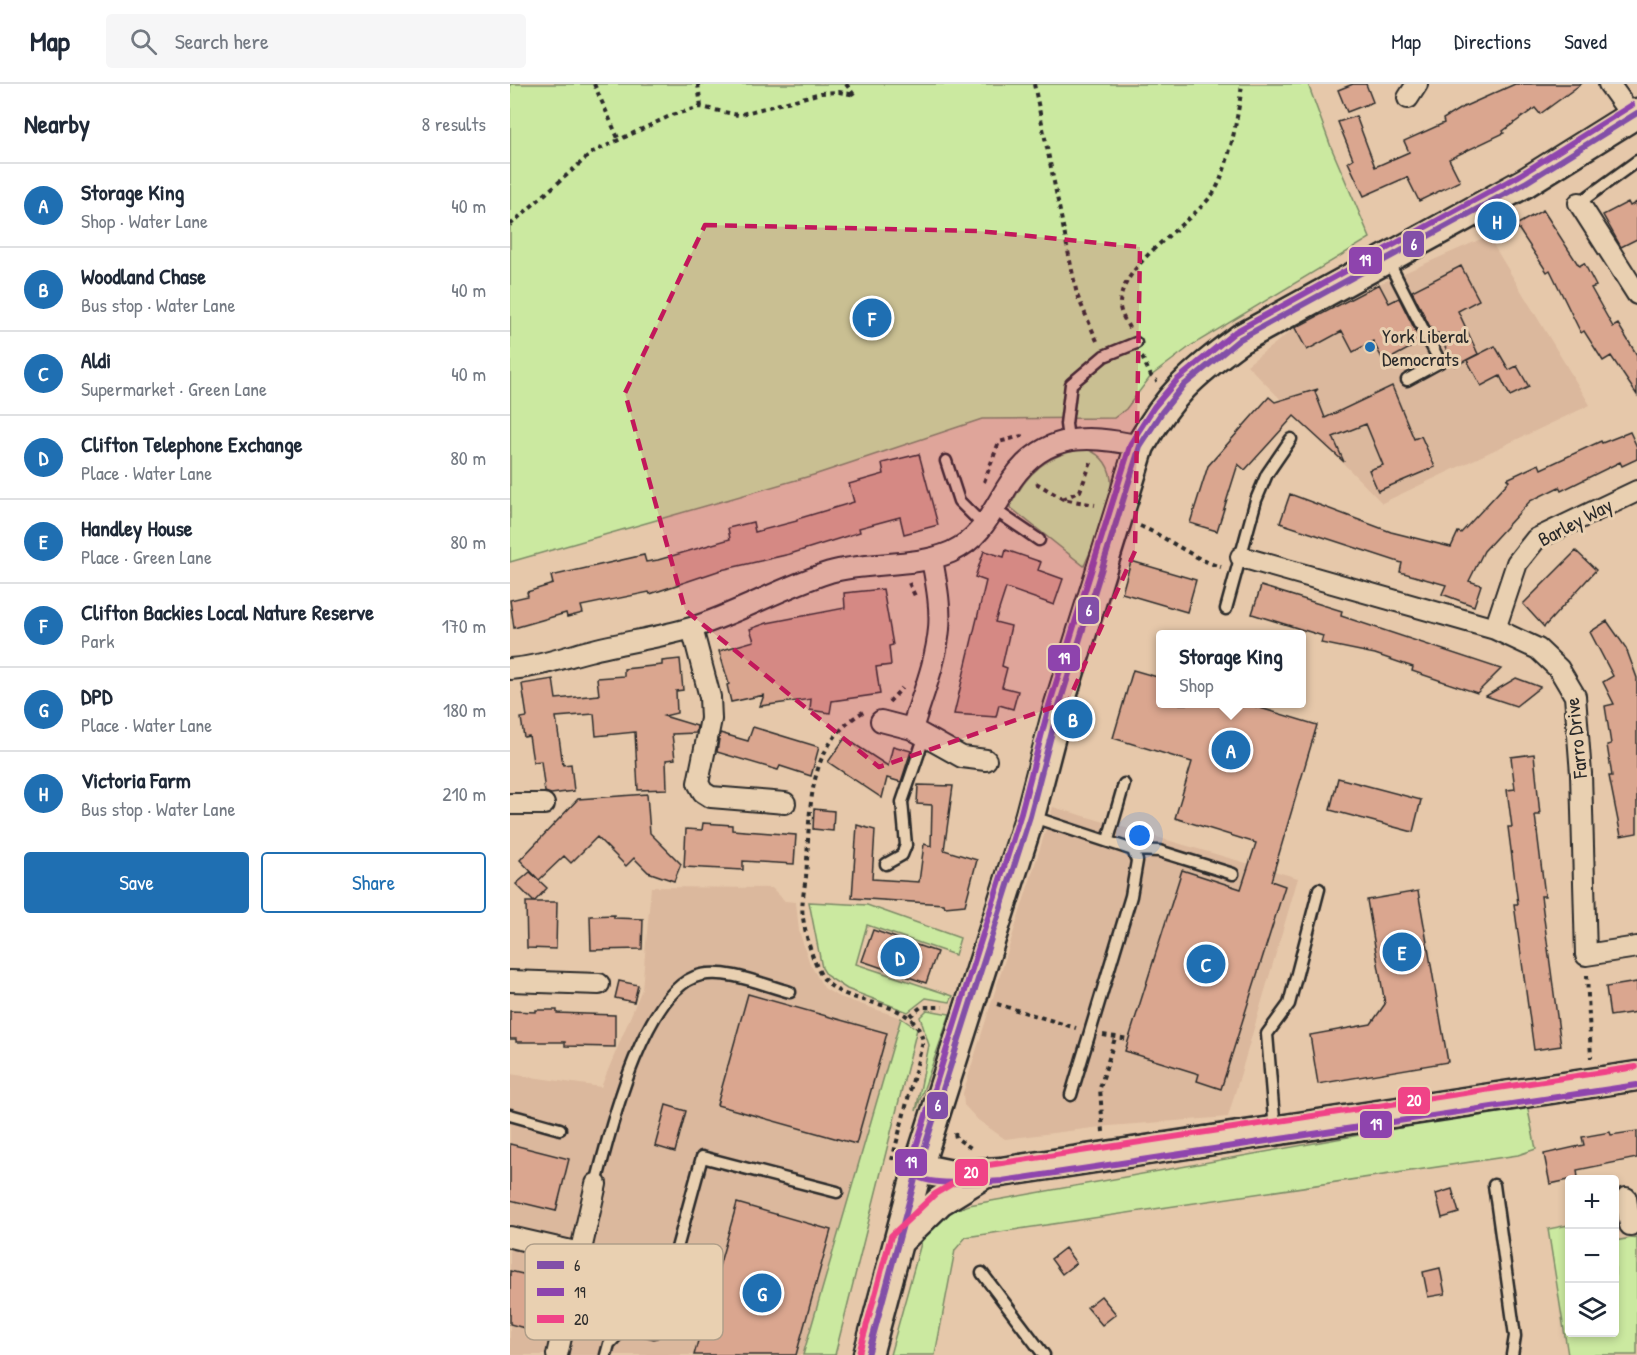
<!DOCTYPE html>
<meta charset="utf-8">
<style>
body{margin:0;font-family:"Patrick Hand",sans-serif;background:#f6f6f7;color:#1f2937}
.controls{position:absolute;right:18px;bottom:18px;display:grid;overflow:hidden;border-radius:6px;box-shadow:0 3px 9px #0003}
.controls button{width:54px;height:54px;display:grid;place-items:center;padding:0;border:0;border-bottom:2px solid #e0e1e3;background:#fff;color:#1f2937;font:30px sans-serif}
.you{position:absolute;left:630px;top:752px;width:21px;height:21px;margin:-15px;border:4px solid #fff;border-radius:50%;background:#1a73e8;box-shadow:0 0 0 9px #1a73e833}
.badge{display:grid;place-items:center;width:39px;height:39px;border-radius:50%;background:#1f6fb2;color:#fff;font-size:20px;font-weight:700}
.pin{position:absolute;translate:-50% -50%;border:3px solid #fff;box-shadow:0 2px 6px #0006}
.popup{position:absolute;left:646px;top:546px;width:150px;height:78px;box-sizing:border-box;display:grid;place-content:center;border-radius:6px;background:#fff;filter:drop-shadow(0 2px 4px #0005);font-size:20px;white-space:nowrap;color:#747a83}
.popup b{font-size:22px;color:#1f2937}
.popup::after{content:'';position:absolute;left:50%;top:100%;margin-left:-12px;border:12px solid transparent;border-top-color:#fff}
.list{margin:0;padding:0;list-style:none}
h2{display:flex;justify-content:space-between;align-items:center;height:78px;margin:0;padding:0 24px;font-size:26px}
h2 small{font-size:20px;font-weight:400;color:#747a83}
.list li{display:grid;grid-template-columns:39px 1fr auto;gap:18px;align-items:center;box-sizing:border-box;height:84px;padding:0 24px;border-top:2px solid #e0e1e3}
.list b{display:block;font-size:22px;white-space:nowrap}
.list p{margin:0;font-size:20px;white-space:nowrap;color:#747a83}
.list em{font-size:20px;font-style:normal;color:#747a83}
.actions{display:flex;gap:12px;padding:18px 24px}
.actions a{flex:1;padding:14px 0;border:2px solid #1f6fb2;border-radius:6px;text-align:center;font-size:21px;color:#1f6fb2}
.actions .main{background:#1f6fb2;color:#fff}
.icon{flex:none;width:33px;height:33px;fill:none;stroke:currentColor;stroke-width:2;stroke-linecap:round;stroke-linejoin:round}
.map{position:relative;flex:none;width:1127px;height:1271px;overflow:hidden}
header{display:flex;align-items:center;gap:36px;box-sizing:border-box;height:84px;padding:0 30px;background:#fff;border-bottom:2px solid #e0e1e3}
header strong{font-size:28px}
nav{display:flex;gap:33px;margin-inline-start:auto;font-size:21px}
.search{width:420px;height:54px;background:#f6f6f7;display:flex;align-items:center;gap:15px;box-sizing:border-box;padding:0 21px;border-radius:6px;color:#747a83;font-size:22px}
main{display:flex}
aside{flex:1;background:#fff}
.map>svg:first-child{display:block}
</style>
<header>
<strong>Map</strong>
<div class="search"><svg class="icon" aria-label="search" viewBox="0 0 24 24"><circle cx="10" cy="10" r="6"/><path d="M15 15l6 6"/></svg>Search here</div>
<nav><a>Map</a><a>Directions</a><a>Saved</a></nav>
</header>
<main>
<aside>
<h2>Nearby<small>8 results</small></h2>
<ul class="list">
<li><span class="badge">A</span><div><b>Storage King</b><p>Shop · Water Lane</p></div><em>40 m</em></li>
<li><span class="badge">B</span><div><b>Woodland Chase</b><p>Bus stop · Water Lane</p></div><em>40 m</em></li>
<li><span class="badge">C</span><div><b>Aldi</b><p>Supermarket · Green Lane</p></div><em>40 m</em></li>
<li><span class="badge">D</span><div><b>Clifton Telephone Exchange</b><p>Place · Water Lane</p></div><em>80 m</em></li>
<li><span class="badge">E</span><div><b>Handley House</b><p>Place · Green Lane</p></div><em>80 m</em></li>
<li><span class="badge">F</span><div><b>Clifton Backies Local Nature Reserve</b><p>Park</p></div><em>170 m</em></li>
<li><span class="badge">G</span><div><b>DPD</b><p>Place · Water Lane</p></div><em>180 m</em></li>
<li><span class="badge">H</span><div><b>Victoria Farm</b><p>Bus stop · Water Lane</p></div><em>210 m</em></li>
</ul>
<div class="actions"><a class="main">Save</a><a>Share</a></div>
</aside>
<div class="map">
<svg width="1127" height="1271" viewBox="0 0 1127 1271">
<rect width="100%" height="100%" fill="#e6c8aa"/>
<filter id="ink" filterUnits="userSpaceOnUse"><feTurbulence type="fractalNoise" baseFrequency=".0167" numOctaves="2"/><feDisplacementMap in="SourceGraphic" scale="12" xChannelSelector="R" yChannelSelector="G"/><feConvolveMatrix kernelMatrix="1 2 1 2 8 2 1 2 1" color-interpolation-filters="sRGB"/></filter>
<g filter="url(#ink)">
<!-- built -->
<path fill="#dbb89d" d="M978,152L1080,321L872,419L737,281L785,244L869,200Z
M543,723L788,794L718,1033L599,1042L495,1055L468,1036L454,1021L453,1009Z
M141,803L262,804L275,817L286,818L289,847L300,880L314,904L327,912L391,934L293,1271H0V990L91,1003L132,905Z"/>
<!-- green -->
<path fill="#cbe9a0" stroke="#7b8a66" stroke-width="1.5" d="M0,0H798L821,63L860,154L682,261L641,292L616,325L604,334L472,335L307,390L0,478Z
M577,365C626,385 588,448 574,482L500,423C516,389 538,369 577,365Z
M299,818L357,821L450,854L445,871L357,841L346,880L443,912L440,918L416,914L398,928L337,905L317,892L312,884Z
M417,926L440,930L406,1027L419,961L410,933Z
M391,934L407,945L325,1271H293Z
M1017,1021L1026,1065L1008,1071L456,1153L445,1166L425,1271H380L413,1152L437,1129L459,1121Z
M1059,1141L1060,1248H1104L1105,1157L1127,1153V1271H1058L1038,1145Z"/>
<!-- building -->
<path fill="#daa68f" stroke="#2b2b2b" stroke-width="1.5" d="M843,0H856L863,18L837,28L828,6Z
M1005,0H1071L1030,30L1025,24L993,47L994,49L939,75L950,97L909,117L897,93L854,112L838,78L843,75L828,38L846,32L865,83L899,68L894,57L934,39L933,35L951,24Z
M1118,118L1120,122L1127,118V155L1111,163L1093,131Z
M1033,126L1069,182L1074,179L1086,202L1081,204L1103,243L1108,240L1127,271V311L1101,272L1093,277L1074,247L1071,249L1040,186L1037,188L1006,141Z
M951,182L969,216L948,227L968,270L945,282L928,249L924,251L902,207Z
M869,200L879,219L889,214L911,258L874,278L863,257L843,268L832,247L797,266L785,244Z
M985,262L999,286L1007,282L1019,303L1000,312L990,292L971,302L957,276Z
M882,302L904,355L911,352L925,383L868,407L859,386L873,381L856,340L823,353L834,378L784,332L735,386L728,380L707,447L680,439L698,382L759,313L765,318L808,305L805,308L815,334Z
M1120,348L1127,363V375L1112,382L1110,378L1051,407L1049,403L1020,417L974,467L959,497L971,501L964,522L932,510L936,501L890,488L892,479L770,439L780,410L881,448L941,463L948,448L951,449L999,397L997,395L1029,380L1031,385L1091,357L1092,359Z
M409,370L428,441L394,450L390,433L349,444L350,448L280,470L211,486L140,510L139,508L71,522L73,529L57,533L56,529L4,544L0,516L18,512L17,508L43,500L41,492L134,471L136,478L148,476L220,455L218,444L243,438L245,448L287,437V435L344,418L339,400L374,390L372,379Z
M496,466L531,478L528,486L553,495L544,521L496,504L485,538L501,542L492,582L497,584L492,603L508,607L503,625L489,621L486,633L444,630L476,497L465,493L474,467L494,473Z
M1066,467L1086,486L1034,543L1013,520Z
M621,477L686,496L677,528L612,509Z
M751,502L832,527L831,532L991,585L967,609L902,587L903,583L865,570L811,559L813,552L742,530Z
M373,505L383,561L379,562L381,581L366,583L370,610L322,617L320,629L300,626L301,615L250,622L254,611L221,618L217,601L219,600L209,567L244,557L240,545L257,539L335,524L334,509Z
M1097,537L1116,564L1127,594V749L1111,752L1099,692H1102L1097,661L1101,660L1095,622L1104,620L1093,598L1103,592L1080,548Z
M170,575L173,606L166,607L167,629L154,632L187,642L186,649L162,650L165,675L156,676L157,705L128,706L125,648L86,652L84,630L46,633L53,681L61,680L64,707L41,710L35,708L31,677L23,678L19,652L14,653L11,634L17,633L12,600L43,595L46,615L89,611L87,594L114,592V585L152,581V577Z
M623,586L651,594V620H737L807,641L761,797L775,802L711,1005L687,997L689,990L615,967L672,786L731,805L746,759L665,734L682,678L603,654Z
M1006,594L1030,603L1006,622L976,612Z
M243,643L309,663L301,692L270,682L268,686L207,668L210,649L238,657Z
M335,654L378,682L383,662L401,667L391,698L377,694L372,714L318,678Z
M1024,670L1030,731H1025L1035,812H1031L1051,962L1024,966L1004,820H1008L998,743H1002L997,706L1005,705L1001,673Z
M828,694L911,716L903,748L820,726Z
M408,701L443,702L434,766L467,776L455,821L435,823L434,820L342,814L347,741L365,746L362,795L409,798L414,760L421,762L422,721L407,720Z
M137,710L140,749L171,780L164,797L138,788L124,774L116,782L87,753L61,779L54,772L29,796L10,776L68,715Z
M304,725L324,727L323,747L303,745Z
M193,739L222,741V746L286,751L284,780L233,777V786L174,783L176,745L192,746Z
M20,788L37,804L24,818L6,800Z
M908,807L938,978L808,1000L800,951L861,940L875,920L857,816Z
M16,818H47L46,865L17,864Z
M104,831V834L133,835L132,865L81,866L80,832Z
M363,846L427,868L416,899L352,877Z
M109,897L128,901L124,918L105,914Z
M1127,898V928L1100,932L1096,903Z
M238,910L377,949L346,1060L207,1021Z
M26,926H47V929L105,931V963L55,962V958H6V955H0V927L26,928Z
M156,1021L176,1027L165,1068L145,1062Z
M1127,1047V1074L1067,1086L1068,1094L1040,1100L1034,1070L1074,1061L1072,1053L1100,1048L1101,1051Z
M0,1060L59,1075L46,1127L0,1116Z
M942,1105L949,1129L932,1134L926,1110Z
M227,1119L321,1146L286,1271H184Z
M555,1164L566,1179L552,1190L541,1175Z
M930,1184L935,1210L918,1213L913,1188Z
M0,1187L30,1194L18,1245L0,1240Z
M591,1212L606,1230L592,1241L577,1223Z"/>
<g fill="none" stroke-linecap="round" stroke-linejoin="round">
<defs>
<path id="lane" d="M1069,119L1127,77
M877,175L930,278L897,296
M558,355L556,340L561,300L594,272L626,259
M436,377L449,417L474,442
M485,426L529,456
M716,525L746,416L757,390L781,355
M520,732L623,766L627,777L621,812L561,1011
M598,756L614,700
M623,766L649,767L723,790
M376,780L392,771L396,761L392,718L415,651
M0,1031L50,1045
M765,1047L757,950L779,920L809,805
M86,1100C99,1050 134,903 191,891C219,885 253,901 280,908
M984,1101L1005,1252L1002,1271
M472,1189L534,1271
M96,1271L99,1260L113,1245L128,1244L144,1248L192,1073L327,1108"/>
<path id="street" d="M1099,0L1122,32
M898,14L907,0
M1069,119L1127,210
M731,473L985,545L1028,565L1049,585L1065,612L1071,690L1076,871L1127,863
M182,544L200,613L201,635L188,699L193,708L201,713L275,719
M985,545L1007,479L1026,455L1127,407
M0,585C28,583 52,574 79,567C113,558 148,554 181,544C229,529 272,503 320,488C359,477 404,484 441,468C470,455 481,430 496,405C529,349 573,349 630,362
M371,637L402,645L452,673L476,676
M402,645C412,612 426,579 429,545C431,522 426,498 422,475
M0,720H34
M0,897L89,900
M1116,1114L1120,1141
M0,1153L70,1169
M47,1271L86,1100"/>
<path id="secondary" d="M408,1084L442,1091L491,1088L1127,992
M390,1156L430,1117L474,1090
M358,1271L408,1084L520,732L548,625L630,362C660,310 682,290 730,255L1015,99L1127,29"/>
</defs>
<!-- lane casing -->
<use href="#lane" stroke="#2b2b2b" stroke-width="15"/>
<!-- street casing -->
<use href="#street" stroke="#2b2b2b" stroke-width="24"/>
<!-- secondary casing -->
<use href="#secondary" stroke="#2b2b2b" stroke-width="33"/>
<!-- path -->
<path stroke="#2b2b2b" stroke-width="4" stroke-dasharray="4.5 4.5" stroke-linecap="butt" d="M84,0L108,54
M188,0L191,23
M336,0L344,11
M524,0L567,211L587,257
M0,141L83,68L162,31L191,23L228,31L311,9L329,8L345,11
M619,244C616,238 611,230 610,223C608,181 679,141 702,111C718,90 729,27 732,0
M632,273L641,292L647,297
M474,398L489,358L515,351
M526,399L553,415L585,421
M553,415L570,407L582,376
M630,442C659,454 681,474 711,483
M399,499L406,514
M379,618L392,604
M353,628C335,638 319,657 311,676C297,712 299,755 296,793C294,806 291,822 293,834C296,852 302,875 311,891C334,928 402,908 413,957L382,1076
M1077,891L1081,974
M487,920L566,944
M400,932L411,923H433
M593,951L619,955
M593,1048L590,1004L605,954
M445,1049L446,1054L461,1064"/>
<!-- lane -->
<use href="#lane" stroke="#e9d0b1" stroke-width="10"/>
<!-- street -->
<use href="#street" stroke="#e9d0b1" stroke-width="20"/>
<!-- secondary -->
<use href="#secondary" stroke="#e9d0b1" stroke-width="28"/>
<defs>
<path id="bus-1" d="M358,1271L408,1084L520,732L548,625L630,362L652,328L673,302L730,255L1015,99L1127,29"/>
<path id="bus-2" d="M1122,21L1010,91L725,248L667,296L644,323L621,359L539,622L511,729L399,1085C407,1105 473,1098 492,1097L1127,1001"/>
<path id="bus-3" d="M349,1269L381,1152L425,1110L472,1082L1126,983"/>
</defs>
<!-- bus-1 casing -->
<use href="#bus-1" stroke="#e9d0b1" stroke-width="10"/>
<!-- bus-2 casing -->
<use href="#bus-2" stroke="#e9d0b1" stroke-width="10"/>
<!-- bus-3 casing -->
<use href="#bus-3" stroke="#e9d0b1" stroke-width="10"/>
<!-- bus-1 -->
<use href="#bus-1" stroke="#824fa8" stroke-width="6"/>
<!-- bus-2 -->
<use href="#bus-2" stroke="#8e44ad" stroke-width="6"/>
<!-- bus-3 -->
<use href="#bus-3" stroke="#f04387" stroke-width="6"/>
</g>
</g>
<!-- marked area -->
<path fill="#c2185b" fill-opacity="0.2" stroke="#c2185b" stroke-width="4.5" stroke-dasharray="12 8" stroke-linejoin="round" d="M195,141L468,147L630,163L625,467L558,618L369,683L175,526L115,309Z"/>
<!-- markers -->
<circle fill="#1f6fb2" stroke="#e9d0b1" stroke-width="2" cx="860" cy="263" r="6"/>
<g text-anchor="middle" stroke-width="6" stroke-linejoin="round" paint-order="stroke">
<!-- poi labels -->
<g font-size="20" fill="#2b2b2b" stroke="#e9d0b1" text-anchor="start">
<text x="872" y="259">York Liberal<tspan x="872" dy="23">Democrats</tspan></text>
</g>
<!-- street labels -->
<g font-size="20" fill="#2b2b2b" stroke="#e9d0b1">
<text transform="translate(1065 438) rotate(-28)" y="7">Barley Way</text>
<text transform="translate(1066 654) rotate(-96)" y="7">Farro Drive</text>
</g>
</g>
<!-- legend -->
<rect x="15" y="1160" width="198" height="96" rx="9" fill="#e9d0b1" stroke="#b09e89" stroke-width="1.5"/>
<rect x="27" y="1177" width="27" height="8" fill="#824fa8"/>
<rect x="27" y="1204" width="27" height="8" fill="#8e44ad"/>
<rect x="27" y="1231" width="27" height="8" fill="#f04387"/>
<g font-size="16" fill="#2b2b2b">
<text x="64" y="1187">6</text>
<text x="64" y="1214">19</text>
<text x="64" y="1241">20</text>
</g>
<g stroke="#e9d0b1" stroke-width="2">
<rect x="892" y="146" width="23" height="28" rx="6" fill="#824fa8"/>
<rect x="838" y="162" width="35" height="29" rx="6" fill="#8e44ad"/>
<rect x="567" y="512" width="23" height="29" rx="6" fill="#824fa8"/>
<rect x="537" y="560" width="34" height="28" rx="6" fill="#8e44ad"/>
<rect x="887" y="1002" width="34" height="29" rx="6" fill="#f04387"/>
<rect x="416" y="1007" width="23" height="29" rx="6" fill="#824fa8"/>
<rect x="849" y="1026" width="34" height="29" rx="6" fill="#8e44ad"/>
<rect x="384" y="1064" width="34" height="29" rx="6" fill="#8e44ad"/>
<rect x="444" y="1074" width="35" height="29" rx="6" fill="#f04387"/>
</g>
<g font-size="16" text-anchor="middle" font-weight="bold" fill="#fff">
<text x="904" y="166">6</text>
<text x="855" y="182">19</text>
<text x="579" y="532">6</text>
<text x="554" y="580">19</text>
<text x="904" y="1022">20</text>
<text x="428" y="1027">6</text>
<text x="866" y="1046">19</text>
<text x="401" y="1084">19</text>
<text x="461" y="1094">20</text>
</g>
</svg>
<div class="controls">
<button>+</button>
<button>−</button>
<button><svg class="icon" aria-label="layers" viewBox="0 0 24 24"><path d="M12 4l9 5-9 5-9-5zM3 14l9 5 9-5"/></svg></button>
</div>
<div class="you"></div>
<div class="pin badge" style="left:721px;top:666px">A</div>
<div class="popup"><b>Storage King</b>Shop</div>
<div class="pin badge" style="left:563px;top:635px">B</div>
<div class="pin badge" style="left:696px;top:880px">C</div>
<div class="pin badge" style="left:390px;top:873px">D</div>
<div class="pin badge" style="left:892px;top:868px">E</div>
<div class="pin badge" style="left:362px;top:234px">F</div>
<div class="pin badge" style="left:252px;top:1209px">G</div>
<div class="pin badge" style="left:987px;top:137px">H</div>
</div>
</main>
